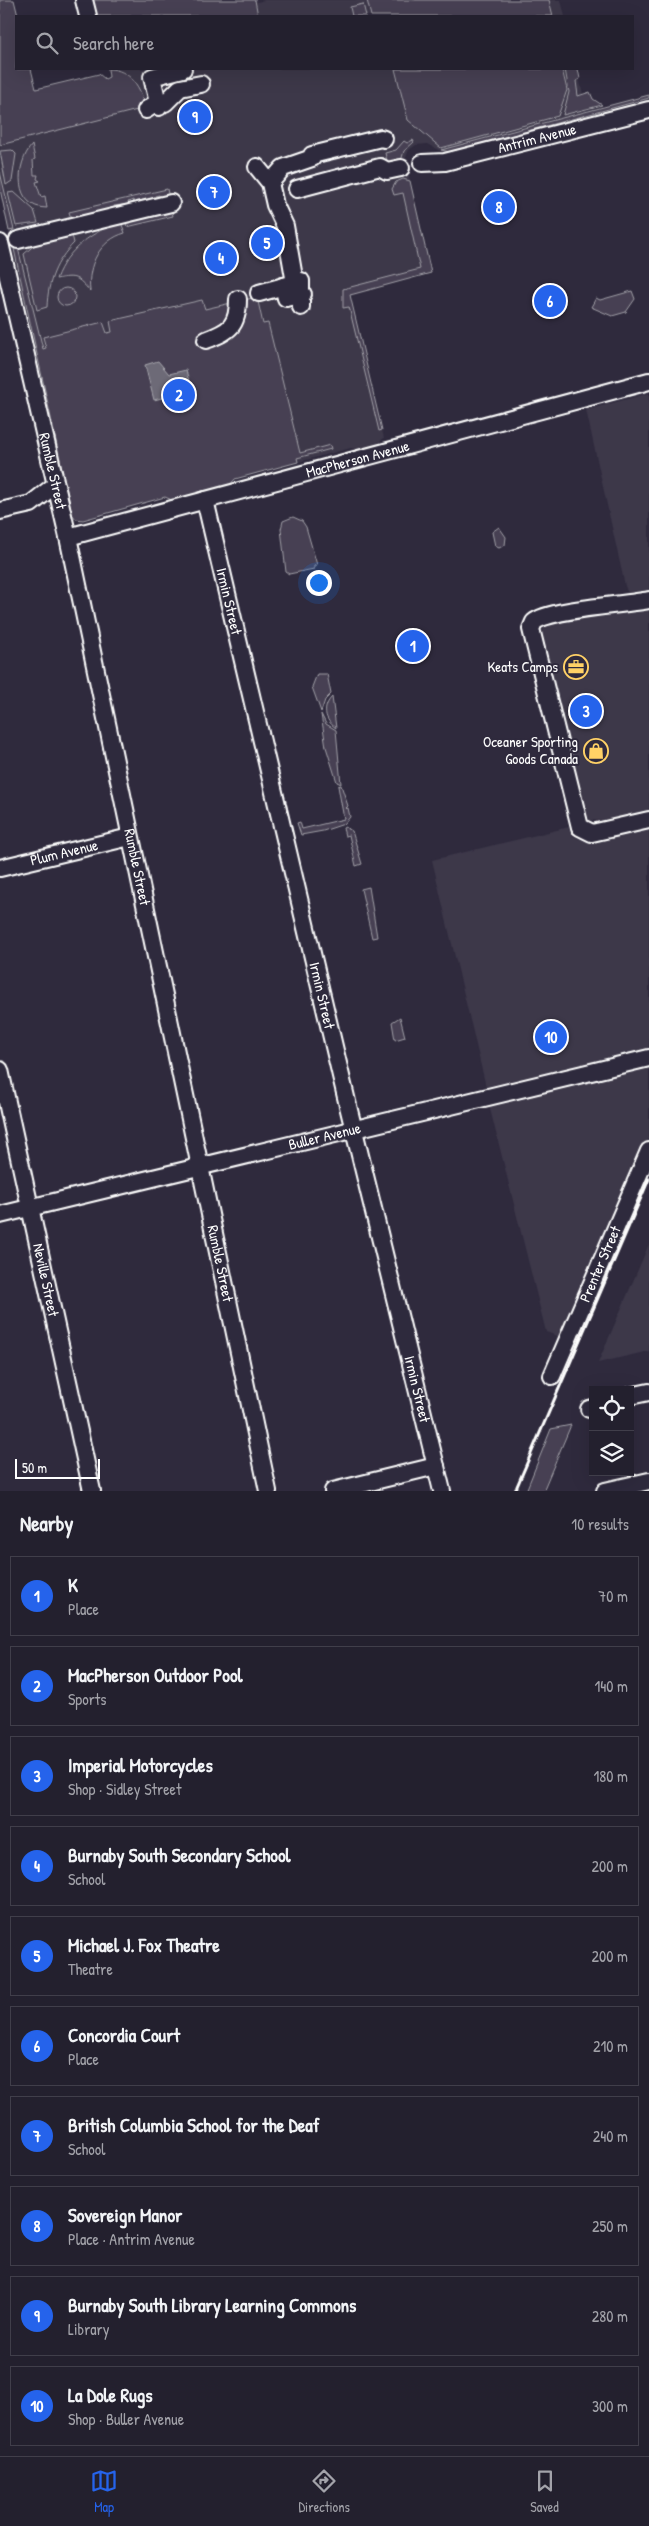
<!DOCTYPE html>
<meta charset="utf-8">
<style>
body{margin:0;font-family:"Patrick Hand",sans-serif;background:#2b2836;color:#f1f3f6}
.controls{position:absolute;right:15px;bottom:15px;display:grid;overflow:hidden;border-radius:0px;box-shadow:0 5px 20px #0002}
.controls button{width:45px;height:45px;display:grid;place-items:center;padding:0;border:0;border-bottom:1px solid #403e4a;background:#23202e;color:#f1f3f6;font:25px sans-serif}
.scale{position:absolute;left:15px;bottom:12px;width:85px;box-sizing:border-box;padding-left:5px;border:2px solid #fff;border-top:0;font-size:14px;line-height:18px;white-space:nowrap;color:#fff;-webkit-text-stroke:4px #2f2a3d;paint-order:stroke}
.you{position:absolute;left:318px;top:582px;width:18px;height:18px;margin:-12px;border:4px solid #fff;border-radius:50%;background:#1a73e8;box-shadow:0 0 0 8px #1a73e833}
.badge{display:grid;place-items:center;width:32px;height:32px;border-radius:50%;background:#2563eb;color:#fff;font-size:16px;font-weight:700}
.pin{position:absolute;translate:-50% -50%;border:2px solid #fff;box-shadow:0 1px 5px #0006}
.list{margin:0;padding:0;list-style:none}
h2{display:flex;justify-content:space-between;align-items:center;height:65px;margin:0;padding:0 20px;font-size:21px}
h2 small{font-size:16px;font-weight:400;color:#a3a3aa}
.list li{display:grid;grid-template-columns:32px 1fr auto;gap:15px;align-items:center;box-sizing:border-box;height:80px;margin:0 10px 10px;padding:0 10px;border:1px solid #403e4a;border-radius:0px}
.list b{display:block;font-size:19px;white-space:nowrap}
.list p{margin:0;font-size:16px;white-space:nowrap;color:#a3a3aa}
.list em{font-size:16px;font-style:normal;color:#a3a3aa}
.icon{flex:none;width:28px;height:28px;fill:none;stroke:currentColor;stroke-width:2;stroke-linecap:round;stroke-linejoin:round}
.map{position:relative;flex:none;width:649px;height:1491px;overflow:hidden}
.search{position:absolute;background:#23202e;box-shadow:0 5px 20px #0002;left:15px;right:15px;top:15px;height:55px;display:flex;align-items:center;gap:12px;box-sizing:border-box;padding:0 18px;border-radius:0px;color:#a3a3aa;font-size:19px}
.sheet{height:965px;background:#23202e}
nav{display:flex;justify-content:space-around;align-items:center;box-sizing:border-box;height:70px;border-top:1px solid #403e4a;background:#23202e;font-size:14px;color:#a3a3aa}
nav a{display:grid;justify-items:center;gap:2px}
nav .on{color:#2563eb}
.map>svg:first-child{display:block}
</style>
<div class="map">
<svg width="649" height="1491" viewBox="0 0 649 1491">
<rect width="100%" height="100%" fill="#2f2a3d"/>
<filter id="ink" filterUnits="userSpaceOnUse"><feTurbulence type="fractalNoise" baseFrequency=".02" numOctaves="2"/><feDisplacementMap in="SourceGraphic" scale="10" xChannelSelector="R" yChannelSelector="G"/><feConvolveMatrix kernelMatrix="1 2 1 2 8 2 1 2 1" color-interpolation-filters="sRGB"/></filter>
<g filter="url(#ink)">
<!-- built -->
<path fill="#3c3749" d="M90,0H256L257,2L264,0H561L565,16H94Z
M107,69H577L588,115L451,152L440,151L427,144L416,145L409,150L404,162L409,176L432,273L350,296L384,438L372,448L362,451L351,448L298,462L257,297L35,351L0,191V135L109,79Z
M649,393V593L635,596L628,594L625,586L586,410Z
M649,607V811L604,821L589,820L539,639L543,629L549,624L561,620Z
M649,826V1049L486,1087L432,860L569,827L573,836L580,839H589Z
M649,1068V1139L563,1338L546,1332L489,1105Z
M649,1244V1351L598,1363Z"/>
<!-- green -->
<path fill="#464152" stroke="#a2a0a8" d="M0,0H14L18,16L16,69H31L36,89L99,74L105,79L109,77L108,69C130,69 142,88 145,108L0,145Z
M92,0H255L258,16H96Z
M367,0H549L553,16H371Z
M363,4L366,16H352L350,7Z
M395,69H562L567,90L558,116L441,148L408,120Z
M565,69H578L580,79L576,81L578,96L590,92L593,99L602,105L563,115L569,92Z
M649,95V98L450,152L441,150Z
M413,140L414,142L404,151L401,161L380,164L387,161L385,153L396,150L404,141L407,143Z
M32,145L35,159L33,160L34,175H38L37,179L40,181L36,182L41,197L45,196L47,208C13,208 15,164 32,145Z
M12,150L16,154L12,181L6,185L0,151Z
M0,172L14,230L9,231L0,189Z
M403,179L410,181L431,273L350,295L382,430L379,431L349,307L343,308V289L420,269L403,193L394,195L392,189L396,182Z
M167,189L169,198L161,200L159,195L155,196L156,201L147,203L146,199L140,201L141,204L135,206L133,200L128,202L129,204L114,206L115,209L71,219L69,212Z
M14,192L34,210L38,223L16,226L8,193Z
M171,208L173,216L127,227L125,219Z
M121,222L125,233C100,240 87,265 90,291C77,277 76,275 56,279C67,249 93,231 121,222Z
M72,235L74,243C56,261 48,281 47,307L37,310L24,254L38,242Z
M18,248L43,349L46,348L43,337L103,322L107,333L112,332L110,321L202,300L205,309L257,297L263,324L268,323L300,453L330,445L331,449L297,458L298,462L235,479L229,486L174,501L165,497L83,520L76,519L72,514L14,249Z
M57 297a9 9 0 1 1 18 0a9 9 0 1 1-18 0Z
M632,291L635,299L626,312L612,316L591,307L596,298L600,300Z
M293,517L302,521L306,527L317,565L314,566V569L289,574L286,572L281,529L283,521Z
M499,527L506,537L505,545L499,548L495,546L492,532Z
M317,674H327L331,694L325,700L321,712L312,687Z
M332,697L336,728C324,720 322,707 332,697Z
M321,714L326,724L336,730L341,784L337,782L326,747Z
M341,785L348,806L345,809L348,808L350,817L344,824L323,831L301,835L297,823L300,822L302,829L344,819L338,786Z
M345,827L352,831L362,864L356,866L349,835L345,836L343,828Z
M369,887L377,937L372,938L361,889Z
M400,1017L405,1037L395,1040L392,1022Z
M571,1425L543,1491H526L551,1429Z"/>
<!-- water -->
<path fill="#6d6a77" stroke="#a7a6ad" d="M158,361L169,374L186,370L195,405L180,409L170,396L154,400L145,365Z"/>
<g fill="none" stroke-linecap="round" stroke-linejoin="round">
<defs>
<g id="minor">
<path d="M84,0L88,16"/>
<path d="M165,103L180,88L201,84"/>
<path d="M159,107L152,77L183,69"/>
<path d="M146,110L152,106"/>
<path id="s1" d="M422,163L445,162L649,110"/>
<path d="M257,167L270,183L275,205L285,226L295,283L259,293"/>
<path d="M270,183L283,168L312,158V155L381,138L384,139"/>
<path d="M297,189L380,167L387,171L401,168"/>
<path d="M18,240L171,203"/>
<path id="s2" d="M0,243L68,537L268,1491"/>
<path d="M295,283L301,281V307"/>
<path d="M283,286L286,298L303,294"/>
<path d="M206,340C230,331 238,326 238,299"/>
<path id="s3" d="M205,500L349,1110L442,1491"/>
<path d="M0,511L31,504L55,485"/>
<path id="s4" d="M68,537L649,381"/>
<path d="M649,600C625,605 549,609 534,622L531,629L580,827L592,833L649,820"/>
<path id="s5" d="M0,868L130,837"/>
<path id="s6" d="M0,1070L92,1491"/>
<path id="s7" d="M0,1215L649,1058"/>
<path id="s8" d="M552,1376L649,1151"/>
<path d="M630,1396L649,1392"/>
<path d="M589,1409L593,1408"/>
<path d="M333,1491L436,1466"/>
<path d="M605,1491L649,1481"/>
</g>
</defs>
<!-- minor casing -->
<use href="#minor" stroke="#fff" stroke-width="20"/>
<!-- minor -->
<use href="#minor" stroke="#2f2a3d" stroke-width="16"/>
<!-- rail -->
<path stroke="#fff" stroke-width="3" d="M515,1491L649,1179"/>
</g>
</g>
<!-- icons -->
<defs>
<symbol id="office-ring" viewBox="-11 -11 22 22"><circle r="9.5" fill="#2f2a3d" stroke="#ffd166" stroke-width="1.5"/><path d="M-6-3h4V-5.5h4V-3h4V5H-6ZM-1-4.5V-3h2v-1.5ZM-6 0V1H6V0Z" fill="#ffd166"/></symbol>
<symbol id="shop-ring" viewBox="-11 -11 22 22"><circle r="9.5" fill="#2f2a3d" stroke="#ffd166" stroke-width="1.5"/><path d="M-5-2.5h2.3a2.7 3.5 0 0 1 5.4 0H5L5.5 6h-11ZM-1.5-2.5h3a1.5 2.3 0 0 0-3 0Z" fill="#ffd166"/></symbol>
</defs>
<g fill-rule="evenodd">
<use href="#office-ring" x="562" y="653" width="28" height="28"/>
<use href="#shop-ring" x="582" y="737" width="28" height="28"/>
</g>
<g text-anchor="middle" stroke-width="4" stroke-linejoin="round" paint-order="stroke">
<!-- street labels -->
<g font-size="15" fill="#fff" stroke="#2f2a3d">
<text dy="5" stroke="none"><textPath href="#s1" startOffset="118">Antrim Avenue</textPath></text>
<text dy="5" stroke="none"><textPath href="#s4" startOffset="300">MacPherson Avenue</textPath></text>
<text dy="5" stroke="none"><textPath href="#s2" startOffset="234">Rumble Street</textPath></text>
<text dy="5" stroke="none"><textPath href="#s3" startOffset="104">Irmin Street</textPath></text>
<text dy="5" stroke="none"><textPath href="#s5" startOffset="66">Plum Avenue</textPath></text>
<text dy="5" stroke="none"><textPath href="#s2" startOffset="639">Rumble Street</textPath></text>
<text dy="5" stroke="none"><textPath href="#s3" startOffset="509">Irmin Street</textPath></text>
<text dy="5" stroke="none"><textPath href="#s7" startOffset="334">Buller Avenue</textPath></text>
<text dy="5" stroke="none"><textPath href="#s2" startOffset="1044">Rumble Street</textPath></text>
<text dy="5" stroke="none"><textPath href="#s8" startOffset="122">Prenter Street</textPath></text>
<text dy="5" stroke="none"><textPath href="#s6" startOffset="215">Neville Street</textPath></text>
<text dy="5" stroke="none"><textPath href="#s3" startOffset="914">Irmin Street</textPath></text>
</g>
<!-- poi labels -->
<g font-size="15" fill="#fff" stroke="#2f2a3d" text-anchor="end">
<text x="558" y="672">Keats Camps</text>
<text x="578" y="747">Oceaner Sporting<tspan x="578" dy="17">Goods Canada</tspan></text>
</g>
</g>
</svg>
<div class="controls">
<button><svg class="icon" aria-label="locate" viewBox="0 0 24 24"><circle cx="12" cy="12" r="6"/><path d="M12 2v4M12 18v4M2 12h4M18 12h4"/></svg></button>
<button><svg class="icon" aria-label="layers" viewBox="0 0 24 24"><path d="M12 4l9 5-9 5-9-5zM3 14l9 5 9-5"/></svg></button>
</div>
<div class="scale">50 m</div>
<div class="you"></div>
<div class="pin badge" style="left:413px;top:646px">1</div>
<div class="pin badge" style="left:179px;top:395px">2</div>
<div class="pin badge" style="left:586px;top:711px">3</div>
<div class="pin badge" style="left:221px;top:258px">4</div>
<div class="pin badge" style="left:267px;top:243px">5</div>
<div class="pin badge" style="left:550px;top:301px">6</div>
<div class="pin badge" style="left:214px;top:192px">7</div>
<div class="pin badge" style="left:499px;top:207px">8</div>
<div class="pin badge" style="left:195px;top:117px">9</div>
<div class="pin badge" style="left:551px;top:1037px">10</div>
<div class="search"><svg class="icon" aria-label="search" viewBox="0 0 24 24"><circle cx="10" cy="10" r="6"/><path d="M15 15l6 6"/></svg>Search here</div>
</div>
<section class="sheet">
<h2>Nearby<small>10 results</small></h2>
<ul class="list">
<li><span class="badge">1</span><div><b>K</b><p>Place</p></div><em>70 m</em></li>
<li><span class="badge">2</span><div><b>MacPherson Outdoor Pool</b><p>Sports</p></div><em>140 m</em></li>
<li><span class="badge">3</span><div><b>Imperial Motorcycles</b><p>Shop · Sidley Street</p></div><em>180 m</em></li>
<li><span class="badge">4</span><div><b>Burnaby South Secondary School</b><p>School</p></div><em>200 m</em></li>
<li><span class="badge">5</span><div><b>Michael J. Fox Theatre</b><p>Theatre</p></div><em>200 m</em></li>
<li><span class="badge">6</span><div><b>Concordia Court</b><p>Place</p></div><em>210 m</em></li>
<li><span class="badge">7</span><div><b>British Columbia School for the Deaf</b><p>School</p></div><em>240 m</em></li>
<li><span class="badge">8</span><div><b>Sovereign Manor</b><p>Place · Antrim Avenue</p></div><em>250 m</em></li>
<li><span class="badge">9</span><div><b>Burnaby South Library Learning Commons</b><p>Library</p></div><em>280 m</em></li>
<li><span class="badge">10</span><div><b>La Dole Rugs</b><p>Shop · Buller Avenue</p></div><em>300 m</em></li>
</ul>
</section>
<nav>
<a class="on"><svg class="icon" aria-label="map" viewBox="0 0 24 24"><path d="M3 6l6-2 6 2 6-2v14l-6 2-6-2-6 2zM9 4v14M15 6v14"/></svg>Map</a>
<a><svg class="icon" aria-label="directions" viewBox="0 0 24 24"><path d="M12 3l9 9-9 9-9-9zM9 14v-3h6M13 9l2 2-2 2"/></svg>Directions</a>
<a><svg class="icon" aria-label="saved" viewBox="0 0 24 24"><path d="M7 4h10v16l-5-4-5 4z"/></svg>Saved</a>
</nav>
